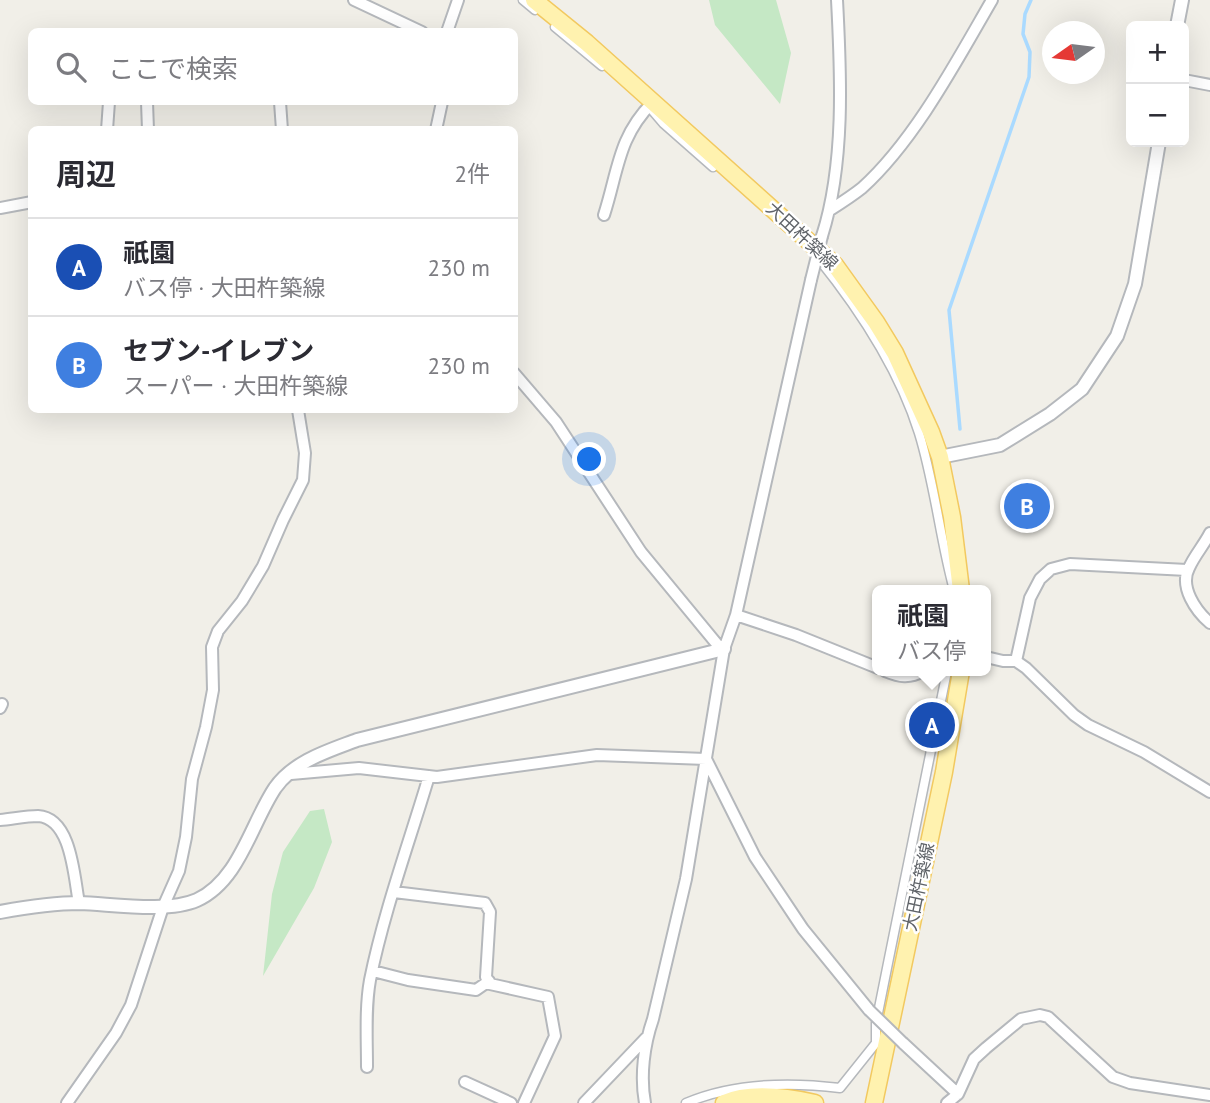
<!DOCTYPE html>
<html lang="ja">
<meta charset="utf-8">
<style>
body{margin:0;font-family:"PT Sans","Noto Sans JP",sans-serif;background:#f2f2f3;color:#2b2b33}
.controls{position:absolute;right:21px;top:21px;display:grid;overflow:hidden;border-radius:10px;box-shadow:0 7px 28px #0002}
.controls button{width:63px;height:63px;display:grid;place-items:center;padding:0;border:0;border-bottom:2px solid #e1e1e2;background:#fff;color:#2b2b33;font:35px sans-serif}
.compass{position:absolute;left:1042px;top:21px;width:63px;height:63px;border-radius:50%;background:#fff;box-shadow:0 7px 28px #0002;rotate:256deg}
.you{position:absolute;left:590px;top:460px;width:24px;height:24px;margin:-18px;border:5px solid #fff;border-radius:50%;background:#1a73e8;box-shadow:0 0 0 10px #1a73e833}
.badge{display:grid;place-items:center;width:46px;height:46px;border-radius:50%;background:#ea4335;color:#fff;font-size:23px;font-weight:700}
.pin{position:absolute;translate:-50% -50%;border:4px solid #fff;box-shadow:0 2px 7px #0006}
.popup{position:absolute;left:872px;top:585px;width:119px;height:91px;box-sizing:border-box;display:grid;place-content:center;border-radius:10px;background:#fff;filter:drop-shadow(0 2px 5px #0005);font-size:23px;white-space:nowrap;color:#7c7c81}
.popup b{font-size:26px;color:#2b2b33}
.popup::after{content:'';position:absolute;left:50%;top:100%;margin-left:-14px;border:14px solid transparent;border-top-color:#fff}
.list{margin:0;padding:0;list-style:none}
h2{display:flex;justify-content:space-between;align-items:center;height:91px;margin:0;padding:0 28px;font-size:30px}
h2 small{font-size:23px;font-weight:400;color:#7c7c81}
.list li{display:grid;grid-template-columns:46px 1fr auto;gap:21px;align-items:center;box-sizing:border-box;height:98px;padding:0 28px;border-top:2px solid #e1e1e2}
.list b{display:block;font-size:26px;white-space:nowrap}
.list p{margin:0;font-size:23px;white-space:nowrap;color:#7c7c81}
.list em{font-size:23px;font-style:normal;color:#7c7c81}
.icon{flex:none;width:38px;height:38px;fill:none;stroke:currentColor;stroke-width:2;stroke-linecap:round;stroke-linejoin:round}
.map{position:relative;flex:none;width:1210px;height:1103px;overflow:hidden}
.search{position:absolute;background:#fff;box-shadow:0 7px 28px #0002;left:28px;top:28px;width:490px;height:77px;display:flex;align-items:center;gap:18px;box-sizing:border-box;padding:0 24px;border-radius:10px;color:#7c7c81;font-size:26px}
.panel{position:absolute;background:#fff;box-shadow:0 7px 28px #0002;left:28px;top:126px;width:490px;height:287px;border-radius:10px}
.map>svg:first-child{display:block}
</style>
<div class="map">
<svg width="1210" height="1103" viewBox="0 0 1210 1103">
<rect width="100%" height="100%" fill="#f1efe8"/>
<!-- green -->
<path fill="#c5e8c5" d="M709,0H776L791,53L780,104L715,25Z
M324,809L332,842L314,888L263,976L272,894L283,852L310,811Z"/>
<g fill="none" stroke-linecap="round" stroke-linejoin="round">
<!-- stream -->
<path stroke="#aadaff" stroke-width="3.5" d="M960,429L949,310L1029,77L1030,52L1023,34L1025,14L1031,0"/>
<defs>
<path id="pedestrian" d="M523,0L535,10
M555,27L602,66
M651,109L663,123L713,167
M818,258C860,310 899,369 919,433C935,485 940,539 954,590
M686,1103C733,1083 790,1082 840,1088L876,1043V1023L889,958L947,671"/>
<path id="minor" d="M354,0L422,32
M447,32L458,0
M1184,80L1210,85
M147,102L148,130
M280,102L282,130
M107,130L109,102
M436,130L442,102
M0,208L32,202
M830,210C841,203 852,196 862,188C915,140 956,62 992,0
M604,215C618,172 618,137 652,103
M822,236C845,164 841,75 837,0
M514,373L556,422L641,552L721,649
M1210,533C1204,545 1194,556 1189,568C1179,587 1196,611 1210,623
M736,615L796,635L878,668
M986,657L1003,661H1016L1026,668L1074,715L1088,725L1144,752L1210,792
M1016,661L1030,598L1040,579L1051,569L1070,564L1187,570
M885,671C900,677 909,679 923,671
M0,708L2,704
M706,759L755,857L803,929L869,1010
M291,774L359,768L437,777L597,755L706,759
M0,820C12,819 26,816 38,816C72,818 74,878 79,903
M394,892L485,903L490,912L486,977L490,984L548,997L555,1036L524,1103
M373,971L408,980L476,990L489,981
M903,1043L958,1094
M367,1067C367,1038 365,1008 370,980C384,911 409,843 429,776
M465,1082L511,1103
M67,1103L116,1033L131,1005L163,907L179,871L186,837L192,779L206,727L213,690L212,647L218,631L242,601L263,566L283,520L303,480L305,453L298,410
M584,1103L646,1038
M645,1103C640,1076 644,1045 653,1019L686,879L724,649L736,615L811,280
M947,1103L958,1094L974,1059L986,1048L1021,1019L1040,1015L1048,1017L1113,1077L1130,1083L1210,1095"/>
<path id="tertiary" d="M1177,26L1182,0
M940,457L1000,445L1050,414L1082,389L1117,336L1135,284L1159,142
M0,912C27,907 53,903 80,903C112,904 168,913 197,900C239,881 251,824 275,788C294,761 328,751 357,740L724,649"/>
<path id="primary" d="M534,0L587,43L835,265L876,322L895,353L931,432L940,457L952,517L961,590
M724,1103C749,1092 788,1097 815,1103
M874,1103L944,772L961,671"/>
</defs>
<!-- pedestrian casing -->
<use href="#pedestrian" stroke="#b5b8bc" stroke-width="11"/>
<!-- minor casing -->
<use href="#minor" stroke="#b5b8bc" stroke-width="14"/>
<!-- tertiary casing -->
<use href="#tertiary" stroke="#b5b8bc" stroke-width="16"/>
<!-- primary casing -->
<use href="#primary" stroke="#f2c960" stroke-width="19"/>
<!-- pedestrian -->
<use href="#pedestrian" stroke="#fff" stroke-width="8"/>
<!-- minor -->
<use href="#minor" stroke="#fff" stroke-width="10"/>
<!-- tertiary -->
<use href="#tertiary" stroke="#fff" stroke-width="12"/>
<!-- primary -->
<use href="#primary" stroke="#fff2af" stroke-width="16"/>
<defs>
<path id="minor-bridge" d="M811,280L822,236
M869,1010L903,1043"/>
</defs>
<!-- minor-bridge casing -->
<use href="#minor-bridge" stroke="#b5b8bc" stroke-width="14" stroke-linecap="butt"/>
<!-- minor-bridge -->
<use href="#minor-bridge" stroke="#fff" stroke-width="10"/>
</g>
<g text-anchor="middle" stroke-width="5" stroke-linejoin="round" paint-order="stroke">
<!-- street labels -->
<g font-size="18" fill="#5f6368" stroke="#fff">
<text transform="translate(802 236) rotate(43)" y="6">大田杵築線</text>
<text transform="translate(919 887) rotate(-78)" y="6">大田杵築線</text>
</g>
</g>
</svg>
<div class="controls">
<button>+</button>
<button>−</button>
</div>
<svg class="compass" viewBox="-18 -18 36 36"><path d="M0-13l5 13h-10z" fill="#e53935"/><path d="M0 13l5-13h-10z" fill="#7c7c81"/></svg>
<div class="you"></div>
<div class="pin badge" style="left:932px;top:725px;background:#1a4fb4">A</div>
<div class="popup"><b>祇園</b>バス停</div>
<div class="pin badge" style="left:1027px;top:506px;background:#3f7fe0">B</div>
<div class="search"><svg class="icon" aria-label="search" viewBox="0 0 24 24"><circle cx="10" cy="10" r="6"/><path d="M15 15l6 6"/></svg>ここで検索</div>
<section class="panel">
<h2>周辺<small>2件</small></h2>
<ul class="list">
<li><span class="badge" style="background:#1a4fb4">A</span><div><b>祇園</b><p>バス停 · 大田杵築線</p></div><em>230 m</em></li>
<li><span class="badge" style="background:#3f7fe0">B</span><div><b>セブン-イレブン</b><p>スーパー · 大田杵築線</p></div><em>230 m</em></li>
</ul>
</section>
</div>
